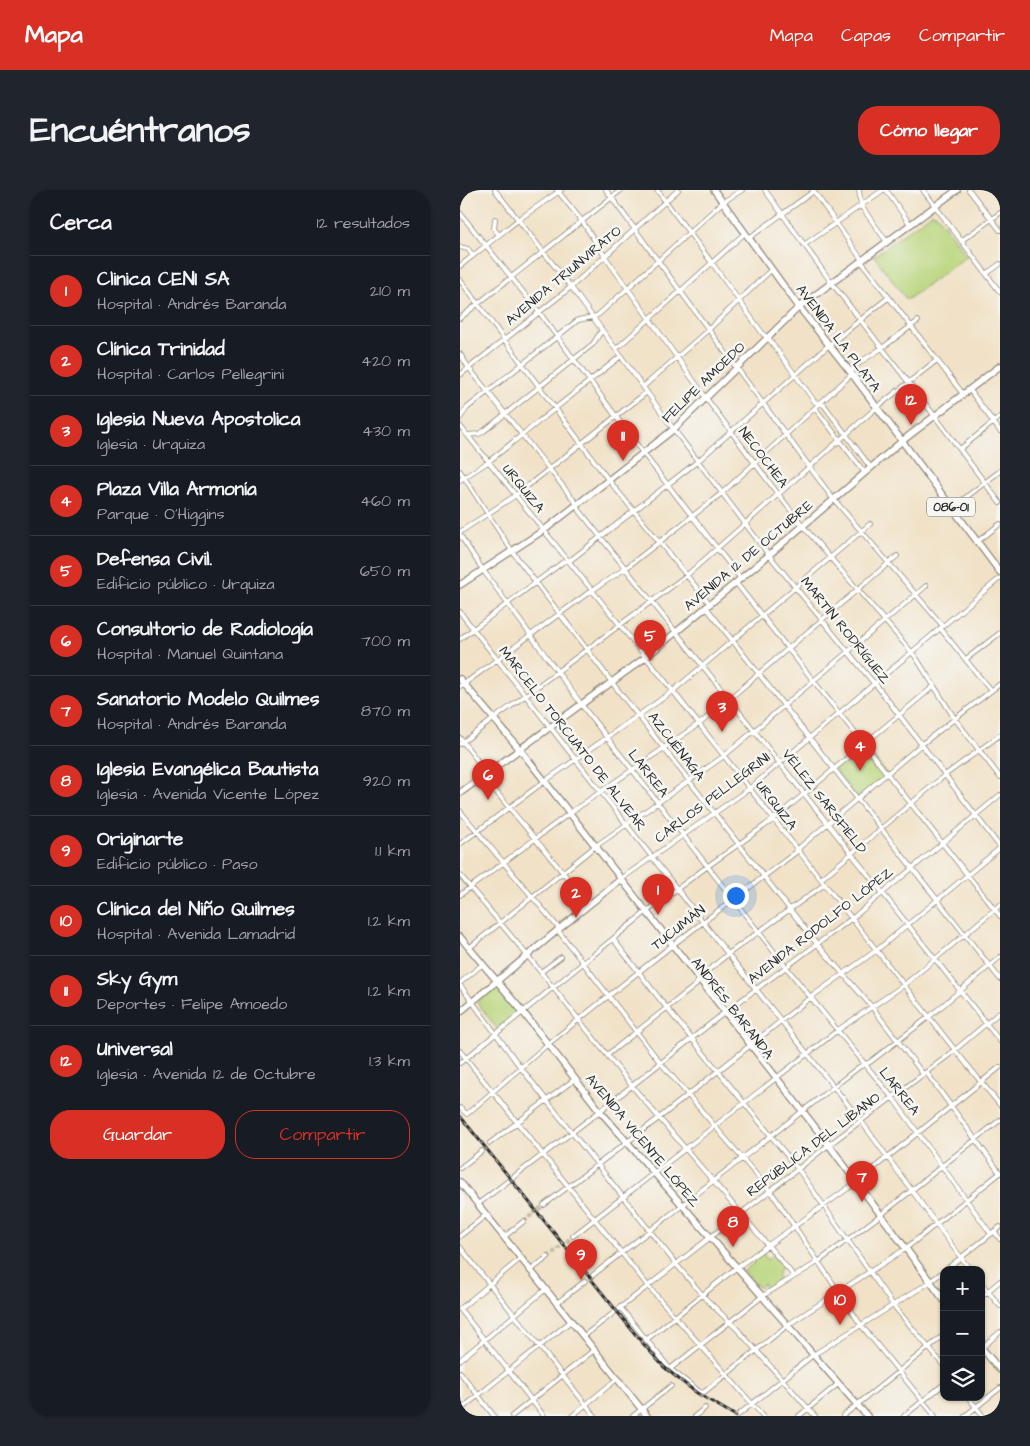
<!DOCTYPE html>
<html lang="es">
<meta charset="utf-8">
<style>
body{margin:0;font-family:"Architects Daughter",sans-serif;background:#20242c;color:#f1f3f6}
.controls{position:absolute;right:15px;bottom:15px;display:grid;overflow:hidden;border-radius:10px;box-shadow:0 1px 4px #0004}
.controls button{width:45px;height:45px;display:grid;place-items:center;padding:0;border:0;border-bottom:1px solid #363941;background:#171b24;color:#f1f3f6;font:25px sans-serif}
.you{position:absolute;left:275px;top:705px;width:18px;height:18px;margin:-12px;border:4px solid #fff;border-radius:50%;background:#1a73e8;box-shadow:0 0 0 8px #1a73e833}
.badge{display:grid;place-items:center;width:32px;height:32px;border-radius:50%;background:#d93025;color:#fff;font-size:16px;font-weight:700}
.pin{position:absolute;translate:-50% -41px;filter:drop-shadow(0 1px 2px #0008)}
.pin::after{content:'';position:absolute;top:26px;width:18px;height:15px;background:inherit;clip-path:polygon(0 0,100% 0,50% 100%)}
.list{margin:0;padding:0;list-style:none}
h2{display:flex;justify-content:space-between;align-items:center;height:65px;margin:0;padding:0 20px;font-size:21px}
h2 small{font-size:16px;font-weight:400;color:#9ea1a6}
.list li{display:grid;grid-template-columns:32px 1fr auto;gap:15px;align-items:center;box-sizing:border-box;height:70px;padding:0 20px;border-top:1px solid #363941}
.list b{display:block;font-size:19px;white-space:nowrap}
.list p{margin:0;font-size:16px;white-space:nowrap;color:#9ea1a6}
.list em{font-size:16px;font-style:normal;color:#9ea1a6}
.actions{display:flex;gap:10px;padding:15px 20px}
.actions a{flex:1;padding:11px 0;border:1px solid #d93025;border-radius:20px;text-align:center;font-size:18px;color:#d93025}
.actions .main{background:#d93025;color:#fff}
.icon{flex:none;width:28px;height:28px;fill:none;stroke:currentColor;stroke-width:2;stroke-linecap:round;stroke-linejoin:round}
.map{position:relative;flex:none;width:540px;height:1226px;overflow:hidden;border-radius:20px}
header{display:flex;align-items:center;gap:30px;box-sizing:border-box;height:70px;padding:0 25px;background:#d93025;color:#fff}
header strong{font-size:24px}
nav{display:flex;gap:28px;margin-inline-start:auto;font-size:18px}
.intro{display:flex;align-items:center;justify-content:space-between;box-sizing:border-box;height:120px;padding:0 30px}
h1{margin:0;font-size:35px}
.button{padding:12px 22px;border-radius:20px;background:#d93025;color:#fff;font-size:18px;font-weight:700}
main{display:flex;gap:30px;padding:0 30px}
aside{flex:1;background:#171b24;border-radius:20px;box-shadow:0 1px 4px #0004}
.map>svg:first-child{display:block}
</style>
<header>
<strong>Mapa</strong>
<nav><a>Mapa</a><a>Capas</a><a>Compartir</a></nav>
</header>
<div class="intro"><h1>Encuéntranos</h1><a class="button">Cómo llegar</a></div>
<main>
<aside>
<h2>Cerca<small>12 resultados</small></h2>
<ul class="list">
<li><span class="badge">1</span><div><b>Clinica CENI SA</b><p>Hospital · Andrés Baranda</p></div><em>210 m</em></li>
<li><span class="badge">2</span><div><b>Clínica Trinidad</b><p>Hospital · Carlos Pellegrini</p></div><em>420 m</em></li>
<li><span class="badge">3</span><div><b>Iglesia Nueva Apostolica</b><p>Iglesia · Urquiza</p></div><em>430 m</em></li>
<li><span class="badge">4</span><div><b>Plaza Villa Armonía</b><p>Parque · O'Higgins</p></div><em>460 m</em></li>
<li><span class="badge">5</span><div><b>Defensa Civil.</b><p>Edificio público · Urquiza</p></div><em>650 m</em></li>
<li><span class="badge">6</span><div><b>Consultorio de Radiología</b><p>Hospital · Manuel Quintana</p></div><em>700 m</em></li>
<li><span class="badge">7</span><div><b>Sanatorio Modelo Quilmes</b><p>Hospital · Andrés Baranda</p></div><em>870 m</em></li>
<li><span class="badge">8</span><div><b>Iglesia Evangélica Bautista</b><p>Iglesia · Avenida Vicente López</p></div><em>920 m</em></li>
<li><span class="badge">9</span><div><b>Originarte</b><p>Edificio público · Paso</p></div><em>1.1 km</em></li>
<li><span class="badge">10</span><div><b>Clínica del Niño Quilmes</b><p>Hospital · Avenida Lamadrid</p></div><em>1.2 km</em></li>
<li><span class="badge">11</span><div><b>Sky Gym</b><p>Deportes · Felipe Amoedo</p></div><em>1.2 km</em></li>
<li><span class="badge">12</span><div><b>Universal</b><p>Iglesia · Avenida 12 de Octubre</p></div><em>1.3 km</em></li>
</ul>
<div class="actions"><a class="main">Guardar</a><a>Compartir</a></div>
</aside>
<div class="map">
<svg width="540" height="1226" viewBox="0 0 540 1226">
<rect width="100%" height="100%" fill="#f6f6f2"/>
<filter id="ink" filterUnits="userSpaceOnUse"><feTurbulence type="fractalNoise" baseFrequency=".02" numOctaves="2"/><feDisplacementMap in="SourceGraphic" scale="10" xChannelSelector="R" yChannelSelector="G"/><feConvolveMatrix kernelMatrix="1 2 1 2 8 2 1 2 1" color-interpolation-filters="sRGB"/></filter>
<filter id="wash" filterUnits="userSpaceOnUse"><feTurbulence type="fractalNoise" baseFrequency=".0096" numOctaves="4" result="noise"/><feDisplacementMap in="SourceGraphic" scale="20" xChannelSelector="R" yChannelSelector="G"/><feGaussianBlur stdDeviation="1.12" result="paint"/><feColorMatrix in="noise" values="0 0 0 0 0 0 0 0 0 0 0 0 0 0 0 0 0 1.4 0 .05"/><feComposite in="paint" operator="in"/></filter>
<g filter="url(#wash)">
<rect width="100%" height="100%" fill="#f1e2c7"/>
<!-- green -->
<path fill="#b9d57c" stroke="#728054" d="M472,23L476,24L507,66L447,110L414,66Z
M403,554L427,584L398,609L374,578Z
M37,795L60,822L37,839L17,812Z
M302,1061L307,1070L313,1065L323,1077L317,1082L319,1085L317,1087L319,1092L308,1099L303,1094L299,1098L284,1081L294,1073L291,1069Z"/>
</g>
<g filter="url(#ink)">
<g fill="none" stroke-linecap="round" stroke-linejoin="round">
<!-- minor-tunnel -->
<path stroke="#c9bda8" stroke-width="4" stroke-dasharray="4 2" stroke-linecap="butt" d="M64,1031L84,1015
M88,1067L113,1046"/>
<defs>
<path id="minor" d="M35,0L111,97L212,237L309,365L412,491L417,496L540,657
M97,0L122,31L146,68L246,208L318,304L343,336L455,466L495,529L540,587
M146,0L371,306L483,436
M197,0L252,73L303,144L309,149L355,212L364,215L411,278
M305,0L371,92L477,229L540,313
M353,0L402,70
M399,0L401,16L427,52
M426,0L450,34
M463,0L540,102
M509,0L540,40
M0,23L79,122L183,263L281,389
M35,29L34,39L39,45
M289,48L354,1
M501,51L540,23
M344,55L423,0
M0,57L8,59L13,66
M401,71L503,204
M0,76L58,30L101,0
M526,84L540,74
M0,90L147,288L250,414
M0,128L161,0
M156,159L285,43
M0,164L9,178L117,314
M390,182L402,171L422,158L458,131
M0,185L111,97L218,0
M183,197L248,140L312,79
M509,199L540,241
M355,218L405,283
M0,228L7,218L118,130L133,127L138,125L263,12L282,0
M0,236L213,501L495,860L540,915
M7,245L19,244L24,241L133,154L142,140
M500,259L540,227
M0,281L52,361L154,495L357,754L412,817L463,884
M0,290L28,272L161,166
M116,316L540,851
M492,318L540,281
M0,342L56,305L187,202
M0,345L23,380L124,518L326,777L435,911L531,1044
M517,352L540,334
M276,393L540,726
M246,417L540,789
M0,422L268,764L401,931L510,1080
M480,438L531,501
M0,449L103,372L112,369L238,271L369,155L429,107
M506,469L540,443
M0,496L8,491L128,403L166,378L262,303L392,184
M0,548L27,583
M0,554L227,385L416,218L477,170
M23,586L129,714
M0,621L97,736L100,743L199,871L312,1003L401,1135L475,1226
M0,654L85,591L213,501L410,334
M0,685L67,765L172,896L334,1086
M161,689L290,598L540,388
M361,689L485,585L540,545
M0,705L107,625L243,531L437,366
M153,749L206,817L338,979L433,1115L484,1176
M9,758L133,658L264,566L466,396
M81,782L101,767
M0,793L23,774
M0,795L61,878L216,1074L245,1108L278,1140L355,1226
M0,861L188,1096L303,1226
M147,865L236,795L240,787L268,764L365,694
M0,873L186,722L248,676L314,629L474,496
M466,882L540,983
M0,918L7,924L88,854L210,757L335,663L340,657L462,554L540,494
M30,953L115,889
M0,978L22,961
M18,1014L140,921L264,823L395,726L540,605
M84,1015L199,928L351,807L417,760L540,658
M534,1041L540,1049
M0,1046L26,1025
M113,1046L378,840L444,795L540,715
M44,1047L64,1031
M0,1057L135,1226
M71,1080L88,1067
M485,1080L540,1037
M133,1085L399,877L410,872L469,827L540,767
M521,1093L540,1116
M521,1107L540,1091
M97,1113L125,1091
M160,1117L210,1179L240,1202L243,1203L329,1134L445,1059L540,983
M0,1119L84,1226
M0,1119L61,1068
M124,1146L366,957L489,865L540,822
M186,1150L276,1078L394,994L540,877
M521,1164L524,1156L540,1142
M0,1170L86,1099
M210,1179L304,1105L358,1072L418,1027L540,930
M0,1182L34,1226
M508,1207L523,1226
M0,1220L111,1131
M52,1226L134,1160
M112,1226L158,1188
M173,1226L211,1196
M235,1226L245,1218
M277,1226L353,1165L467,1094L484,1081
M339,1226L378,1194
M383,1226L484,1145
M444,1226L484,1194
M505,1226L540,1198"/>
<path id="major" d="M254,0L339,117L392,184L540,382
M0,395L87,338L214,239L339,117L497,0
M0,489L62,562L369,955L484,1110
M0,603L186,467L309,365L442,251L540,176
M0,747L63,822L140,921L407,1226
M0,822L99,739L161,689
M0,992L187,1226
M521,1157L540,1180"/>
</defs>
<!-- minor casing -->
<use href="#minor" stroke="#8e8679" stroke-width="5.5"/>
<!-- major casing -->
<use href="#major" stroke="#8e8679" stroke-width="8"/>
<!-- minor -->
<use href="#minor" stroke="#fff" stroke-width="4"/>
<!-- major -->
<use href="#major" stroke="#fff" stroke-width="5.5"/>
<defs>
<path id="rail" d="M0,926L180,1150L204,1177L220,1190L237,1203L276,1226"/>
</defs>
<!-- rail casing -->
<use href="#rail" stroke="#2b2b2b" stroke-width="3"/>
<!-- rail -->
<use href="#rail" stroke="#f6f6f2" stroke-width="1" stroke-dasharray="4" stroke-linecap="butt"/>
</g>
</g>
<g text-anchor="middle" stroke-width="5" stroke-linejoin="round" paint-order="stroke">
<!-- shield labels -->
<rect fill="#f6f6f2" stroke="#686867" stroke-width="1" x="467" y="307.5" width="48" height="19" rx="4"/>
<g font-size="12" font-weight="bold" fill="#2b2b2b">
<text x="491" y="321">086-01</text>
</g>
<!-- street labels -->
<g font-size="14" fill="#2b2b2b" stroke="#f6f6f2">
<text transform="translate(103 85) rotate(-40)" y="5">AVENIDA TRIUNVIRATO</text>
<text transform="translate(379 148) rotate(53)" y="5">AVENIDA LA PLATA</text>
<text transform="translate(243 192) rotate(-44)" y="5">FELIPE AMOEDO</text>
<text transform="translate(304 267) rotate(53)" y="5">NECOCHEA</text>
<text transform="translate(64 298) rotate(51)" y="5">URQUIZA</text>
<text transform="translate(288 365) rotate(-40)" y="5">AVENIDA 12 DE OCTUBRE</text>
<text transform="translate(386 440) rotate(51)" y="5">MARTÍN RODRÍGUEZ</text>
<text transform="translate(113 548) rotate(52)" y="5">MARCELO TORCUATO DE ALVEAR</text>
<text transform="translate(217 556) rotate(52)" y="5">AZCUÉNAGA</text>
<text transform="translate(189 583) rotate(52)" y="5">LARREA</text>
<text transform="translate(252 607) rotate(-37)" y="5">CARLOS PELLEGRINI</text>
<text transform="translate(365 611) rotate(52)" y="5">VÉLEZ SARSFIELD</text>
<text transform="translate(317 615) rotate(52)" y="5">URQUIZA</text>
<text transform="translate(360 735) rotate(-38)" y="5">AVENIDA RODOLFO LÓPEZ</text>
<text transform="translate(218 737) rotate(-38)" y="5">TUCUMÁN</text>
<text transform="translate(273 818) rotate(52)" y="5">ANDRÉS BARANDA</text>
<text transform="translate(440 901) rotate(52)" y="5">LARREA</text>
<text transform="translate(183 950) rotate(50)" y="5">AVENIDA VICENTE LÓPEZ</text>
<text transform="translate(353 954) rotate(-37)" y="5">REPÚBLICA DEL LÍBANO</text>
</g>
</g>
</svg>
<div class="controls">
<button>+</button>
<button>−</button>
<button><svg class="icon" aria-label="layers" viewBox="0 0 24 24"><path d="M12 4l9 5-9 5-9-5zM3 14l9 5 9-5"/></svg></button>
</div>
<div class="you"></div>
<div class="pin badge" style="left:198px;top:725px">1</div>
<div class="pin badge" style="left:116px;top:728px">2</div>
<div class="pin badge" style="left:262px;top:542px">3</div>
<div class="pin badge" style="left:400px;top:581px">4</div>
<div class="pin badge" style="left:190px;top:471px">5</div>
<div class="pin badge" style="left:28px;top:610px">6</div>
<div class="pin badge" style="left:402px;top:1012px">7</div>
<div class="pin badge" style="left:273px;top:1057px">8</div>
<div class="pin badge" style="left:121px;top:1090px">9</div>
<div class="pin badge" style="left:380px;top:1135px">10</div>
<div class="pin badge" style="left:163px;top:271px">11</div>
<div class="pin badge" style="left:451px;top:235px">12</div>
</div>
</main>
